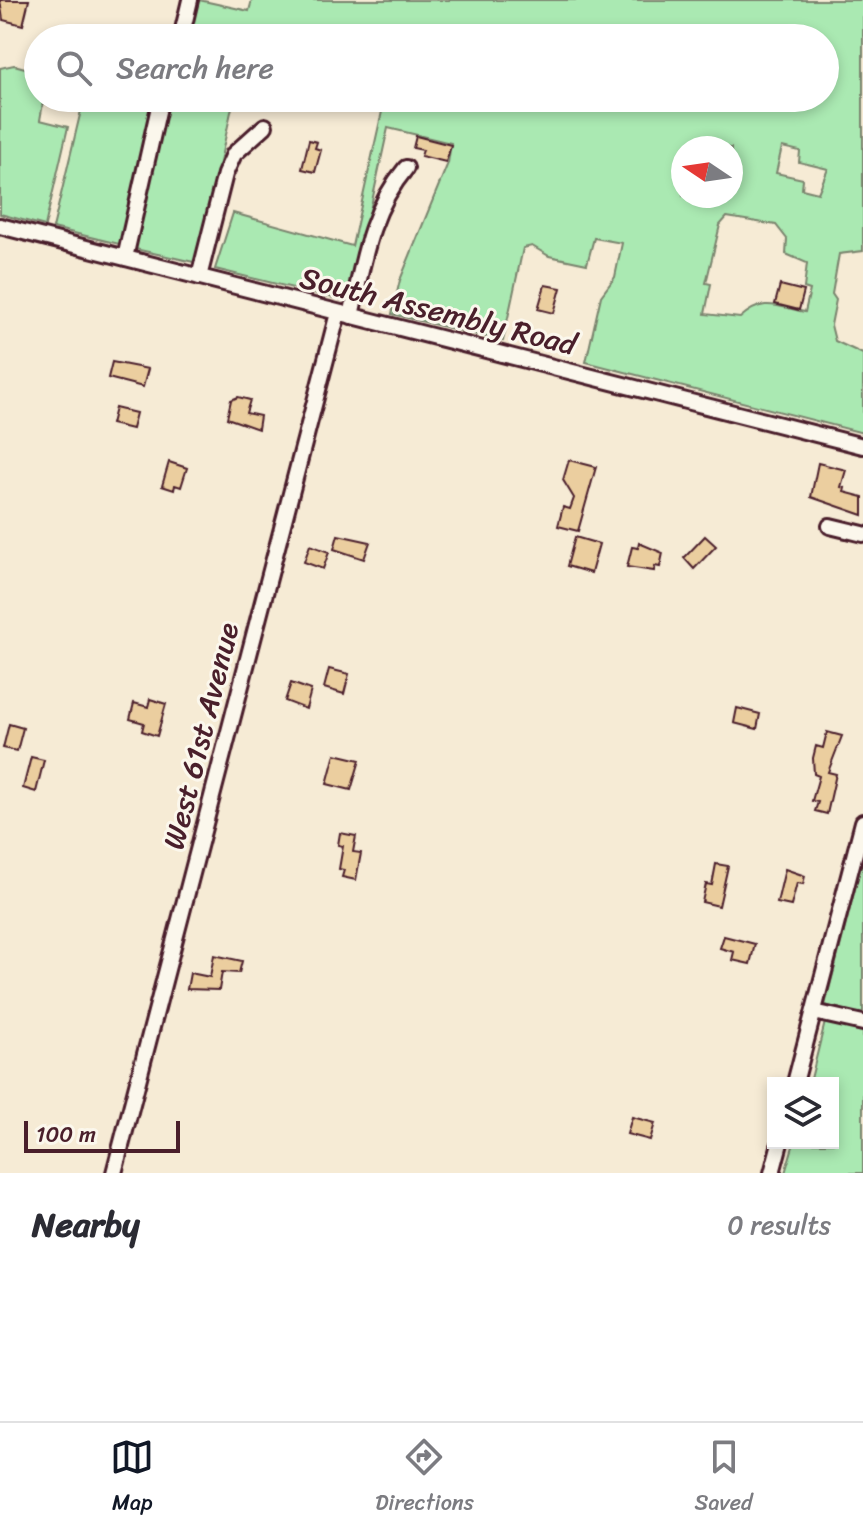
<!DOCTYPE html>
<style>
body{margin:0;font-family:Sriracha,sans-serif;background:#f2f2f3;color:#2b2b33}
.controls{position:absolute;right:24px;bottom:24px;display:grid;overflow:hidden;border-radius:0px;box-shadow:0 4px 12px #0003}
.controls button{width:72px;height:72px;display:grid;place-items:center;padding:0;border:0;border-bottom:2px solid #e1e1e2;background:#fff;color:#2b2b33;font:40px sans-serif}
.compass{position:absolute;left:671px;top:136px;width:72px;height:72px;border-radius:50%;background:#fff;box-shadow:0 4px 12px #0003;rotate:283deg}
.scale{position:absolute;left:24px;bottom:20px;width:156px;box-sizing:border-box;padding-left:8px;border:4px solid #4a1f2b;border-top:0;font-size:22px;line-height:28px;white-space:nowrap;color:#4a1f2b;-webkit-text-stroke:6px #fbf7ec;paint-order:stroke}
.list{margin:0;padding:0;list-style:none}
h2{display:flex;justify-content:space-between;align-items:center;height:104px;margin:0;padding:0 32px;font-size:34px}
h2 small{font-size:26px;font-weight:400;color:#7c7c81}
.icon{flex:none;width:44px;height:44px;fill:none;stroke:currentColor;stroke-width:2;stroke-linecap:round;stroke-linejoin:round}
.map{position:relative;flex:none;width:863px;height:1173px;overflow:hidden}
.search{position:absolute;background:#fff;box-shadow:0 4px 12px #0003;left:24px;right:24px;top:24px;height:88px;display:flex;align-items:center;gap:20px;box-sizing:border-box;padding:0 28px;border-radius:44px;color:#7c7c81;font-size:30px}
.sheet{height:248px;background:#fff}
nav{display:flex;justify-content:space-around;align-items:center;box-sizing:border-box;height:112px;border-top:2px solid #e1e1e2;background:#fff;font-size:22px;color:#7c7c81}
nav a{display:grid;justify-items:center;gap:4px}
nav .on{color:#111827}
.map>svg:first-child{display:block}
</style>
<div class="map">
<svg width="863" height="1173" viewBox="0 0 863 1173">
<rect width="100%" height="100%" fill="#f6ebd5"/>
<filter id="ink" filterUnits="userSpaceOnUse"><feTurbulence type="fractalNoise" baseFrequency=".0125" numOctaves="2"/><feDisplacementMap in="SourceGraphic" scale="16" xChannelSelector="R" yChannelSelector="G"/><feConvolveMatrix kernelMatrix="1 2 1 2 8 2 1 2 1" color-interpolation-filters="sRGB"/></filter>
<g filter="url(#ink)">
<!-- green -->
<path fill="#aae9b2" stroke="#7a846e" stroke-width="2" fill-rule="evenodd" d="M199,0L249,11L252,0H863V251L839,254L832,294L836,300L831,325L835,341L863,354V433L586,362L601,296L615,277L622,243L594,238L587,264L549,256L532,246L523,248L503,341L392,314L400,280L448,163L451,143L388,128L350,302L215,269L233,213L352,246L385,98H825V38H185ZM782,147L800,151L799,162L828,169L818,193L802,189L803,179L776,173ZM683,148H731V196H683ZM727,217L776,225L787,239L786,254L807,263L804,288L810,290L805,312C776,306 763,297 740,318L705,314L711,284L706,283L720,225Z
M14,65L25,68L38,80V98H44L40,120L68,127L45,226L0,214V68Z
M84,98H160L124,239L119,244L53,228Z
M164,98H234L198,263L135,249L132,241Z
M863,858V1015L825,1005Z
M825,1022L863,1031V1173H785L794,1143H833V1083H810Z"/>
<!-- building -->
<path fill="#ebce9f" stroke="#4a1f2b" stroke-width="2" d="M0,0H29L23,25L3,20Z
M416,136L451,145L446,162L421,156L423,150L413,148Z
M309,140L317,142L315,148L321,150L315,172L302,169Z
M545,285L561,288L554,313L538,309Z
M780,285L804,291L799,310L775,304Z
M112,362L148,369L143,387L108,378Z
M238,397L250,400L246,413L260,416L258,429L227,418L231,400Z
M115,408L136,413L132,429L111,424Z
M569,460L596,467L578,531L558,526L563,507L570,509L574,498L563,480Z
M169,462L187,468L181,487L175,485L174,490L162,486Z
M818,463L846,470L841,487L845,488L844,492L863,497V515L811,497Z
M338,535L370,542L364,559L334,549Z
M705,536L716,546L694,569L684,558Z
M575,537L599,544L591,573L567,566Z
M639,543L663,553L660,567L655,566L654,571L627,567L632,547L638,548Z
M310,545L329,552L323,569L304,562Z
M329,669L349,674L344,694L324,688Z
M291,683L311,690L306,709L285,701Z
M150,699L166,704L157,736L142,731L144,723L130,719L134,703L148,707Z
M737,708L760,714L757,729L734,723Z
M9,724L23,728L17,751L3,748Z
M827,732L842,736L828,772L836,774L827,814L815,811L818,802L812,801L819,776L814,774L813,758L816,746L823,748Z
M335,754L360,760L351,790L327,784Z
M31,757L44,760L36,792L23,788Z
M340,833L356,836L353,852L361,853L356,880L342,877L344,870L339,869L343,846L338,845Z
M716,864L728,866L719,906L702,902L706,884L712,885Z
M785,869L805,876L803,884L797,883L791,906L777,903Z
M724,936L755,944L750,964L732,960L734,952L720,948Z
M214,955L242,961L239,973L222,972L219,990L187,989L190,973L210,977Z
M632,1117L655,1123L650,1140L627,1134Z"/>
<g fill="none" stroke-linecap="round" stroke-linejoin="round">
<defs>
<path id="minor" d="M181,38L190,0
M0,226L863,446
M125,258L161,98
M199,277L225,174L234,154L265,126
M351,316C363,262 370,211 406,168
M830,526L863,534
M814,1012L863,1023
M795,1083L863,822
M114,1173L338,313
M772,1173L780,1143"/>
</defs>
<!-- minor casing -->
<use href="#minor" stroke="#4a1f2b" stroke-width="20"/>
<!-- minor -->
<use href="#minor" stroke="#fbf7ec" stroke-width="14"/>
</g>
</g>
<g text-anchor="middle" stroke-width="6" stroke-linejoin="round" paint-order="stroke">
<!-- street labels -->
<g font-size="30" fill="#4a1f2b" stroke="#fbf7ec">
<text transform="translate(438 311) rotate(14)" y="10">South Assembly Road</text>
<text transform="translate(201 736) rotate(-76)" y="10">West 61st Avenue</text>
</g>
</g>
</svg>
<div class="controls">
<button><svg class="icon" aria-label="layers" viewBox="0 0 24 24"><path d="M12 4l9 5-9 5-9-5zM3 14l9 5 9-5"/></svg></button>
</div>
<svg class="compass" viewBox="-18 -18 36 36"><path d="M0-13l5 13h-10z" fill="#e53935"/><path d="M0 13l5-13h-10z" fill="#7c7c81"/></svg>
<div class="scale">100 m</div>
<div class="search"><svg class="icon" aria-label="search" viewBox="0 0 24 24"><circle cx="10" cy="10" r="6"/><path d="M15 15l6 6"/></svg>Search here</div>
</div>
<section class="sheet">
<h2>Nearby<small>0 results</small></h2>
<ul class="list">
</ul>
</section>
<nav>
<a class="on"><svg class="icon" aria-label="map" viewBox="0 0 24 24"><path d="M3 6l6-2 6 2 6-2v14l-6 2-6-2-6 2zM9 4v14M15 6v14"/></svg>Map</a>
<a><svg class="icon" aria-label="directions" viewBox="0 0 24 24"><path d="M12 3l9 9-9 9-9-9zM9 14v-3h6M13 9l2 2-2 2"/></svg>Directions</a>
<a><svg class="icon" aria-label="saved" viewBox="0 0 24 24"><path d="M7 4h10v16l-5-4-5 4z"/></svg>Saved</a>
</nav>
